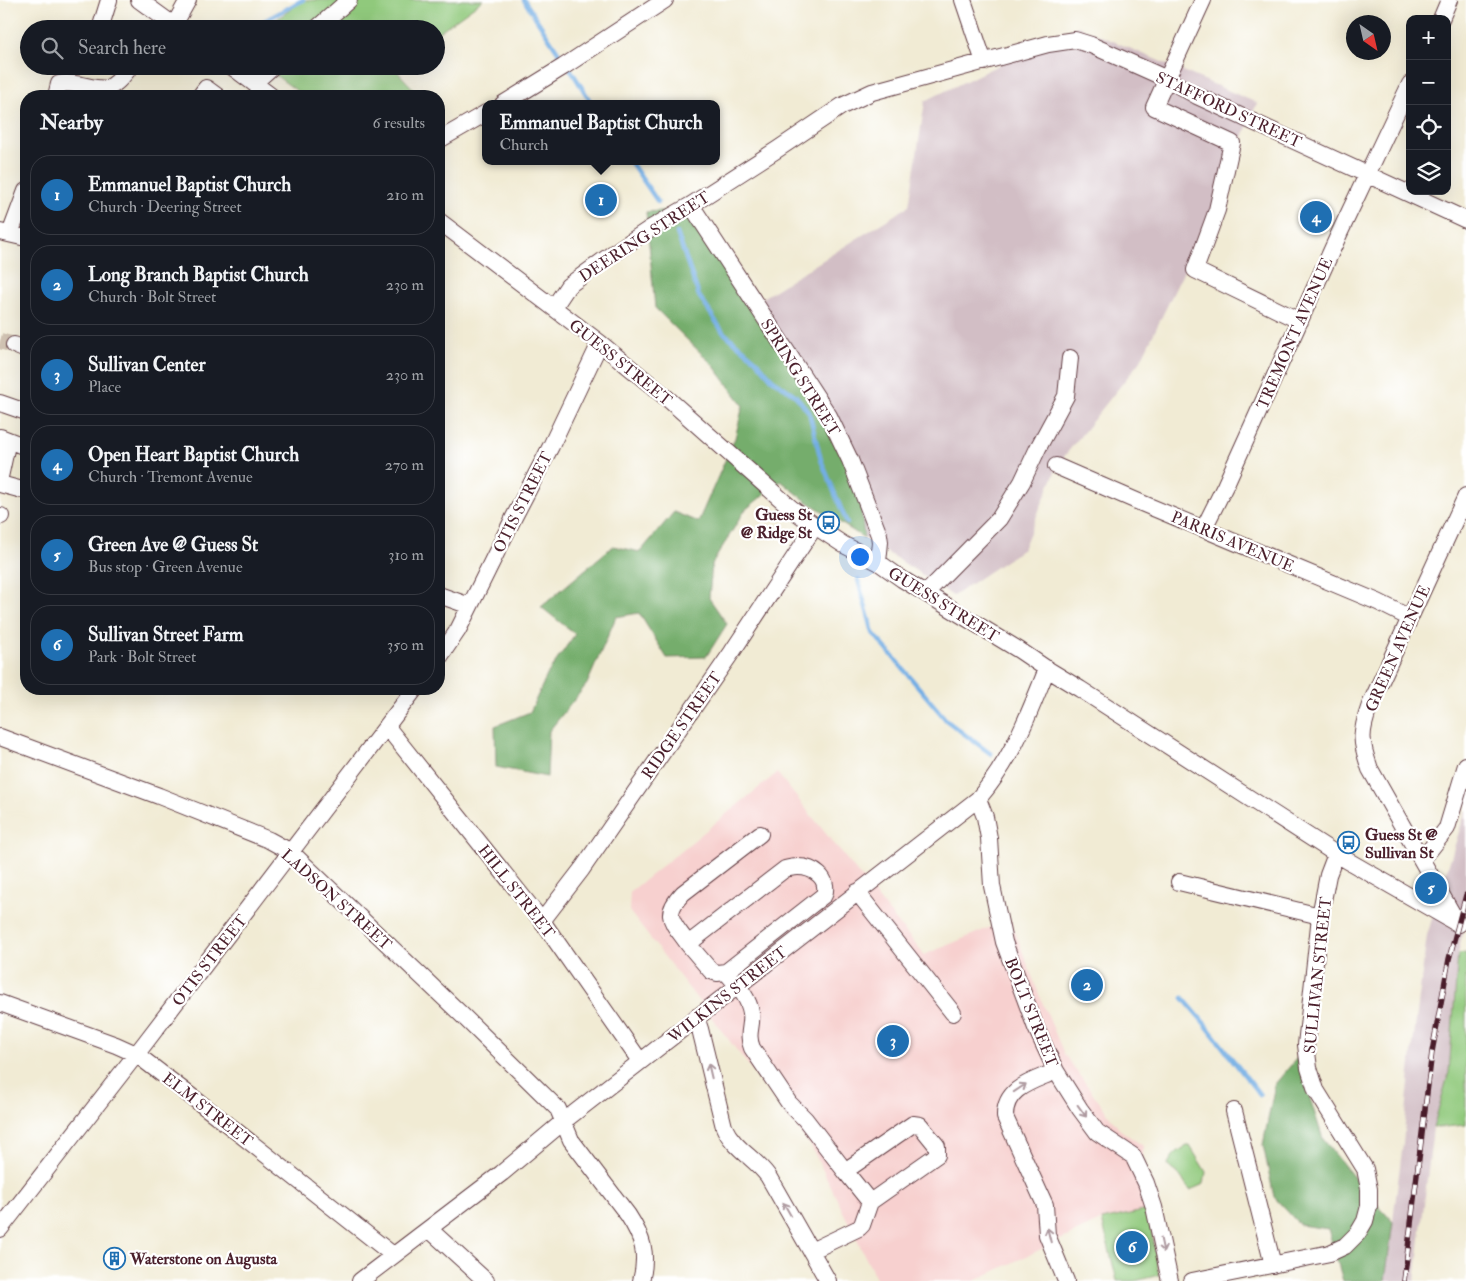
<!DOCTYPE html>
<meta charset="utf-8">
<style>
body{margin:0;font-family:"IM FELL Double Pica",serif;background:#20242c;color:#f1f3f6}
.controls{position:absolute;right:15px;top:15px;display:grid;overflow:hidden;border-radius:10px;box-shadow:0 5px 20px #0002}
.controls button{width:45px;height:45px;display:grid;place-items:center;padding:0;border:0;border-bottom:1px solid #363941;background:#171b24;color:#f1f3f6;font:25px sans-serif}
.compass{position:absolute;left:1346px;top:15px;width:45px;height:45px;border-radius:50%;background:#171b24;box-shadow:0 5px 20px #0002;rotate:146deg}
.you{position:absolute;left:859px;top:556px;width:18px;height:18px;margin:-12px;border:4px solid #fff;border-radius:50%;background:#1a73e8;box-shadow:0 0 0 8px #1a73e833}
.badge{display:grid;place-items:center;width:32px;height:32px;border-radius:50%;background:#1f6fb2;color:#fff;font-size:16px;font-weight:700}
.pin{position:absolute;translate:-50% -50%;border:2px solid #fff;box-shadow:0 1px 5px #0006}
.popup{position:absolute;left:482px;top:100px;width:238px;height:65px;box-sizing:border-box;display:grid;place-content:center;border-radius:10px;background:#171b24;filter:drop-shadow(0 1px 4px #0005);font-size:16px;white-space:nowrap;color:#9ea1a6}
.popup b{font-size:19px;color:#f1f3f6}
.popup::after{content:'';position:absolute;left:50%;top:100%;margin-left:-10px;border:10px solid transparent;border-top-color:#171b24}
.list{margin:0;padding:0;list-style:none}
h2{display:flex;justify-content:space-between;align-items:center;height:65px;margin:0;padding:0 20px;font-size:21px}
h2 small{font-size:16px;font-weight:400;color:#9ea1a6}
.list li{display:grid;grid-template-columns:32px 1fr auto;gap:15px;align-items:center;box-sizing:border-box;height:80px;margin:0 10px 10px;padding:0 10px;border:1px solid #363941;border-radius:20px}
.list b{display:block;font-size:19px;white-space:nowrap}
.list p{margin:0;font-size:16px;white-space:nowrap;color:#9ea1a6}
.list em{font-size:16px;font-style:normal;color:#9ea1a6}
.icon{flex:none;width:28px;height:28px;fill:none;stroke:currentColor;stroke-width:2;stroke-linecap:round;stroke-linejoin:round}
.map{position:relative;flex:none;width:1466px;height:1281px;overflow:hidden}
.search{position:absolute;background:#171b24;box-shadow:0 5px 20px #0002;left:20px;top:20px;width:425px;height:55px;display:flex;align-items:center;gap:12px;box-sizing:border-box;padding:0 18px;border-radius:28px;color:#9ea1a6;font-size:19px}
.panel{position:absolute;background:#171b24;box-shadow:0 5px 20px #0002;left:20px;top:90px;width:425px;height:605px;border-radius:20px}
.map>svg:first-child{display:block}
</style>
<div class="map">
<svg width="1466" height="1281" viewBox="0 0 1466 1281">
<rect width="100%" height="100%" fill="#fff"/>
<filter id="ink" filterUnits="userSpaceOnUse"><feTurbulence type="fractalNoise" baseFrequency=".02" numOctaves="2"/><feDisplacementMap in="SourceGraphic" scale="10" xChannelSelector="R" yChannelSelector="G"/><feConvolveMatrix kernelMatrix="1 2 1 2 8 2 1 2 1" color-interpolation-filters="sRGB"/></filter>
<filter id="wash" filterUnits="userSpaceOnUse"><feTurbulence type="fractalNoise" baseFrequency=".0096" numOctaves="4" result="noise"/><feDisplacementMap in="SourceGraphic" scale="20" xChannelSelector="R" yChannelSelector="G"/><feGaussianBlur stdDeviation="1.12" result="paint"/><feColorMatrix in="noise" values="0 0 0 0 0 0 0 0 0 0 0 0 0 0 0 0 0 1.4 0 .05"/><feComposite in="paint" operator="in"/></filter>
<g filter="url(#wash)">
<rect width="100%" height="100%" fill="#f1ebd4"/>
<!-- built -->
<path fill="#f7d0cf" d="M777,773L924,955L1010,919L1040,997L1064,1054L1119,1129L1143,1146L1142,1160L1174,1270L1133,1281H1117L1102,1220L974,1281H877L811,1146L629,911L630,892Z"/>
<!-- industrial -->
<path fill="#d2bec5" d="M1078,26L1257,103L1209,219L1141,360L1059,463L1023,549L953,596L918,572L864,538L858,477L759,300L909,206L925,101Z
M1466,809V916L1458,954L1449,1072L1433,1128L1415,1281H1385L1403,1143L1412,1052L1427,935Z"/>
<!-- green -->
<path fill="#90c97c" stroke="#6d7454" d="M303,0H483L436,34V29H264Z
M263,66H392L420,96H304Z
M1466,953V1125L1433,1128L1449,1072L1458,954Z
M1187,1146H1190L1206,1172L1204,1184L1190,1190C1185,1186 1184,1181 1180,1176C1176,1171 1171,1171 1168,1165C1171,1155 1178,1151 1187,1146Z
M1148,1210L1159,1275L1135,1281H1117L1102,1220Z"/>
<!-- forest -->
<path fill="#74ad6c" stroke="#5f664c" d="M687,209L759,300L858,477L864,538L805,500L781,481L745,510L712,564L709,598L727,624L706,657L667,658L639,613L616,617L587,684L549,731L547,777L496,767L495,726L530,712L548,673L575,634L541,607L613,546L640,552L674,512L698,522L735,438L743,405L713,365L655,308L646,212Z
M1297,1058L1323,1139L1364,1190L1393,1222L1385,1281H1343L1328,1229L1300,1225L1274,1197L1263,1145L1275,1084Z"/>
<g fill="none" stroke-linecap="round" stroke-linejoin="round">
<!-- stream -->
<path stroke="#73aee4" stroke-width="4.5" d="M524,0L564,61
M255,29L264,21L303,0
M569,67L592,104
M630,161L658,202
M677,233L699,296L723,332L756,360L772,379L795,395L809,412L821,460L847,523
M858,580L873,633L947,721L991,754
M1183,998L1205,1024L1260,1095"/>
</g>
</g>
<g filter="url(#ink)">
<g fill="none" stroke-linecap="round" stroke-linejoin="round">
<!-- minor-tunnel -->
<path stroke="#d0c2b2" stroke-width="16" stroke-dasharray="16 8" stroke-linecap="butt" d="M0,341L14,345"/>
<defs>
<path id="minor" d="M139,0L179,29
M963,0L984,62
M1203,0L1154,107L1232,143L1217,210L1195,270L1300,321
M1441,19L1449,0
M100,29L109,0
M172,29L188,0
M316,29L349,0
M231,66L271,96
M254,83L273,66
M56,96L59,84C75,80 95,91 107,88C117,85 125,73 131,66
M200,96L206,88L217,96
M503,104L563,67L665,0
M439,140L486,113
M691,205L829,416L850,460L879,535L880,542L878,562
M439,221L600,343L668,399L791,508L815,526L844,545L878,562L902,579L1019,650L1047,669L1080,689L1336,854L1458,924
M0,232L26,238
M10,234L26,191
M554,307L568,286L612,254L651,228L691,205L778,149L842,106L872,92L1048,44L1075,40L1091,45L1167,79L1197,96L1466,220
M14,345L26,350
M0,403L26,412
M0,437L26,447
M1056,466L1139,502L1378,602L1410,618
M0,477L8,440
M0,484L26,491
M0,516H1
M1204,528L1225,486L1340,232L1410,84
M926,593L999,519L1022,482L1038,448L1066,396L1070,358
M439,595L470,606
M439,658L458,630L470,606L514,517L551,446L600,343
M387,727L542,921L640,1061
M0,737L159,796L269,840L291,852L462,1015L558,1109L571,1140L628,1215C643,1238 648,1254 641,1281
M978,799L985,817L989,838L992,886L1004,942L1036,1028L1056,1071L1080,1109L1097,1132L1133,1156L1146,1183L1154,1207L1170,1281
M1422,860L1447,828L1466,765
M1179,882L1320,916
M857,892L953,1013
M542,921L582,869L732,652L815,526
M1458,924L1370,769C1360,741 1360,733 1370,705L1466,496
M688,944C673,922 661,916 683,893L760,834
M726,972L717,973L711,971L688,944L785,869C789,868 794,867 798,867C813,867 830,878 824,895L726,972C736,984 749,997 751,1013C753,1026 746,1033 752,1048L789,1103L805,1119L845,1171
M0,1003L116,1045L136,1054L222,1120L393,1255
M696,1017L700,1029L724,1127C733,1148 755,1158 768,1176L828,1281
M1056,1071C1034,1081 1004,1087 1005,1117L1045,1205L1047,1235L1066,1281
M1234,1111L1273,1265
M0,1229L145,1043L415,689
M429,1229L486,1281
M811,1251L859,1228L862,1225L870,1202L937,1155V1146L920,1125L913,1124L845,1171L870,1202
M360,1281L502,1173L564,1121L978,799C1013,758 1027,718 1047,669
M1192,1281L1330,1253L1345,1246L1358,1233L1365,1221L1369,1206V1189L1365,1169L1316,1090L1309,1068L1306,1045L1320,916L1328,875L1336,854"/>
</defs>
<!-- minor casing -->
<use href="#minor" stroke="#633e44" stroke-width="18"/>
<!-- minor -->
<use href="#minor" stroke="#fff" stroke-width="16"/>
<defs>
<path id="rail" d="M1404,1281L1432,1052L1449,959L1466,895"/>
</defs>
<!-- rail casing -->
<use href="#rail" stroke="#4a1f2b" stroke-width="5.5"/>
<!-- rail -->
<use href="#rail" stroke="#fff" stroke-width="4" stroke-dasharray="11" stroke-linecap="butt"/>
</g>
<!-- one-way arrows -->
<defs><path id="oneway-shaft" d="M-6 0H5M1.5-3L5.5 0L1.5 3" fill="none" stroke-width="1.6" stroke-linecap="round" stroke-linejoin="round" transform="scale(1.25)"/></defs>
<g stroke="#ae9aa0">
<use href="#oneway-shaft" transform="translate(710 1071) rotate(-103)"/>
<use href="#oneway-shaft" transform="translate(1020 1088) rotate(-34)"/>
<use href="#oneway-shaft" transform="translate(1082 1111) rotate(54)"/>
<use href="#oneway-shaft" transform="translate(787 1209) rotate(-120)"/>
<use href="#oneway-shaft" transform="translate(1049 1235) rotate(-104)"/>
<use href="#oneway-shaft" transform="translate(1162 1245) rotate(78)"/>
</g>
</g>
<!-- icons -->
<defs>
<symbol id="bus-ring" viewBox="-11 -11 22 22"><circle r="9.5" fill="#fff" stroke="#1f6fb2" stroke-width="1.5"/><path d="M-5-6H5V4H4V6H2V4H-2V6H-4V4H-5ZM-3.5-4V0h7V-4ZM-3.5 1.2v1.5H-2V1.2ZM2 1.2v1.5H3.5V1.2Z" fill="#1f6fb2"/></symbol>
<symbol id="building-ring" viewBox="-11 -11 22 22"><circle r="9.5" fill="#fff" stroke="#1f6fb2" stroke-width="1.5"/><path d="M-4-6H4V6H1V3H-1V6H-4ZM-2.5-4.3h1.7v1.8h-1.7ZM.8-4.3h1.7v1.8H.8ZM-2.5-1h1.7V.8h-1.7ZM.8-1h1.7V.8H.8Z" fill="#1f6fb2"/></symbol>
</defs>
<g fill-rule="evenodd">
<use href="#bus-ring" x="816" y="510" width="25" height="25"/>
<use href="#bus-ring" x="1336" y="830" width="25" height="25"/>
<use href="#building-ring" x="102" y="1246" width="25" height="25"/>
</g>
<g text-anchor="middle" stroke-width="4.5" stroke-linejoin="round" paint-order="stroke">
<!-- street labels -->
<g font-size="16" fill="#4a1f2b" stroke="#fff">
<text transform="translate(1229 109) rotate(25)" y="6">STAFFORD STREET</text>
<text transform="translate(644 236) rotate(-33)" y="6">DEERING STREET</text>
<text transform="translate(1294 333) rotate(-66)" y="6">TREMONT AVENUE</text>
<text transform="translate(621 362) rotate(39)" y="6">GUESS STREET</text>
<text transform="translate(801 377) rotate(58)" y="6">SPRING STREET</text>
<text transform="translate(522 502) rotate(-63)" y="6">OTIS STREET</text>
<text transform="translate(1233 541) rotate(23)" y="6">PARRIS AVENUE</text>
<text transform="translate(944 604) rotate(32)" y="6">GUESS STREET</text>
<text transform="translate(1397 648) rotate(-66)" y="6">GREEN AVENUE</text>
<text transform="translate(681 725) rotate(-55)" y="6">RIDGE STREET</text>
<text transform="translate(517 891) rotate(52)" y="6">HILL STREET</text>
<text transform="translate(337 899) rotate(42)" y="6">LADSON STREET</text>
<text transform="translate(209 960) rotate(-52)" y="6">OTIS STREET</text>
<text transform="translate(1317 975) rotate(-84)" y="6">SULLIVAN STREET</text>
<text transform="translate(727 994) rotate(-38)" y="6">WILKINS STREET</text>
<text transform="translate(1032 1012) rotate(68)" y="6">BOLT STREET</text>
<text transform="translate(208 1109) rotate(38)" y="6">ELM STREET</text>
</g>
<!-- poi labels -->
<g font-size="16" font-weight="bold" fill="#4a1f2b" stroke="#fff" text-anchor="start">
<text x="812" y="520" text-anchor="end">Guess St<tspan x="812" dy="18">@ Ridge St</tspan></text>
<text x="1365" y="840">Guess St @<tspan x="1365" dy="18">Sullivan St</tspan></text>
<text x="130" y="1264">Waterstone on Augusta</text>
</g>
</g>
</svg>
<div class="controls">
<button>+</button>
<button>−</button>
<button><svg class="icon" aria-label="locate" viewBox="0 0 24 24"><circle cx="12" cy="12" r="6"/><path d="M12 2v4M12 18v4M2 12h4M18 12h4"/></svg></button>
<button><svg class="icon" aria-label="layers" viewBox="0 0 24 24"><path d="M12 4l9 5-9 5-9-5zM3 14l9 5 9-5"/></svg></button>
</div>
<svg class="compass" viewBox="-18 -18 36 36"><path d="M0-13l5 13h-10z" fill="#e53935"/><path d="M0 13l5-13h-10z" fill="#9ea1a6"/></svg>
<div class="you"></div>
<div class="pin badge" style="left:601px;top:200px">1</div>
<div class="popup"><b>Emmanuel Baptist Church</b>Church</div>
<div class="pin badge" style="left:1087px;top:985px">2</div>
<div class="pin badge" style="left:893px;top:1041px">3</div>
<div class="pin badge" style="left:1316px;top:217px">4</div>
<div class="pin badge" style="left:1431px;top:888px">5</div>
<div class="pin badge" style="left:1132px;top:1247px">6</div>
<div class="search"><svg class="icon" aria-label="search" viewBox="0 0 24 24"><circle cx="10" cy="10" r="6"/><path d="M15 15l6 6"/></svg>Search here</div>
<section class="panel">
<h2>Nearby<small>6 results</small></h2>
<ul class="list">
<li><span class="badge">1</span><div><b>Emmanuel Baptist Church</b><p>Church · Deering Street</p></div><em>210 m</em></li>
<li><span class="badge">2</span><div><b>Long Branch Baptist Church</b><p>Church · Bolt Street</p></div><em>230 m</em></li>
<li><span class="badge">3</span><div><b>Sullivan Center</b><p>Place</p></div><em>230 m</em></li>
<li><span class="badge">4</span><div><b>Open Heart Baptist Church</b><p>Church · Tremont Avenue</p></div><em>270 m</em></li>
<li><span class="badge">5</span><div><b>Green Ave @ Guess St</b><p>Bus stop · Green Avenue</p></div><em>310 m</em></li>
<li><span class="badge">6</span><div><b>Sullivan Street Farm</b><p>Park · Bolt Street</p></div><em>350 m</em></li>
</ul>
</section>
</div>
